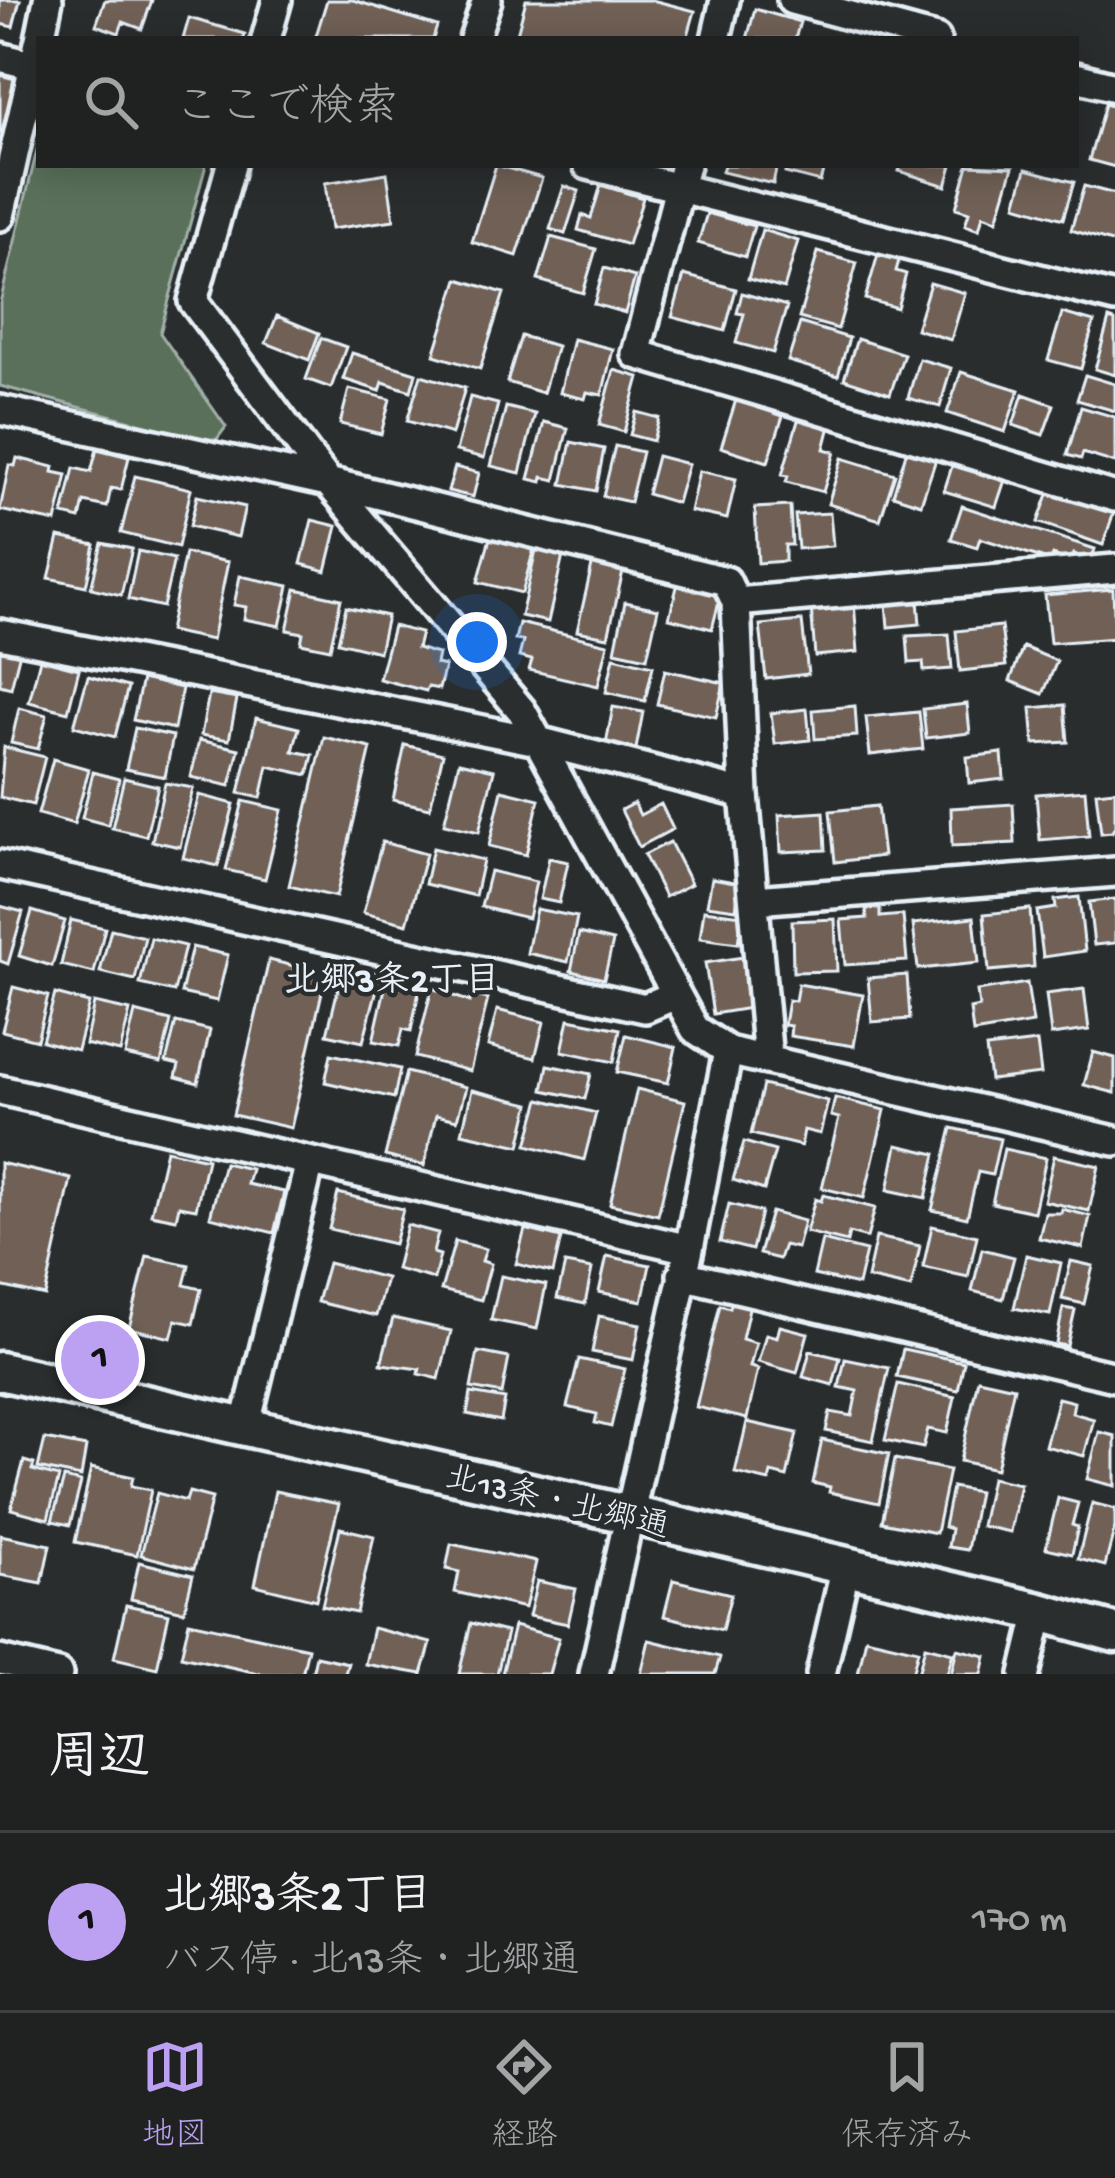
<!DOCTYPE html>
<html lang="ja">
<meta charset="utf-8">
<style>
body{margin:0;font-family:"Gochi Hand","Klee One",sans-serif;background:#282a2a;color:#f1f3f6}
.you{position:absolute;left:477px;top:642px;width:42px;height:42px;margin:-30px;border:9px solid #fff;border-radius:50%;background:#1a73e8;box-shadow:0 0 0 18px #1a73e833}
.badge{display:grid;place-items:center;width:78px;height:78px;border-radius:50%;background:#bca0f2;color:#111;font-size:39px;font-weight:700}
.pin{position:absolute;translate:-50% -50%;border:6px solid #fff;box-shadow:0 3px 12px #0006}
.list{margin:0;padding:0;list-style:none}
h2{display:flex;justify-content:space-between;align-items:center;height:156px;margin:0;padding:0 48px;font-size:51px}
h2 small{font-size:39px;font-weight:400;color:#a2a4a5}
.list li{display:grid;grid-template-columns:78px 1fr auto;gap:36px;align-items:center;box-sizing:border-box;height:180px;padding:0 48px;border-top:3px solid #3d3f40}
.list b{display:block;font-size:45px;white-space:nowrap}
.list p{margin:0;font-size:39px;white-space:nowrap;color:#a2a4a5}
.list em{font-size:39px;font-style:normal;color:#a2a4a5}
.icon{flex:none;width:66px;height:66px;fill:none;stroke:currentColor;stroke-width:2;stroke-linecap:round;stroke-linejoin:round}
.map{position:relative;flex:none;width:1115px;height:1674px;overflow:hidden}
.search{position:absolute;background:#202222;box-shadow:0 6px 30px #0003;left:36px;right:36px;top:36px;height:132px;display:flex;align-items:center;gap:30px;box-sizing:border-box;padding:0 42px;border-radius:0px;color:#a2a4a5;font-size:45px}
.sheet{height:336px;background:#202222}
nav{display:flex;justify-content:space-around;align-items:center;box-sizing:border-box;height:168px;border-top:3px solid #3d3f40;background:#202222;font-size:33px;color:#a2a4a5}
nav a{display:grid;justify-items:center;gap:6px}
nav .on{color:#bca0f2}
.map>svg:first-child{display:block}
</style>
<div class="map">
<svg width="1115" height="1674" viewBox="0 0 1115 1674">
<rect width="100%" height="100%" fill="#2a2d2e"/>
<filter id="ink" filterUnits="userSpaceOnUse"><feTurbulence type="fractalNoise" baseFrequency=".00833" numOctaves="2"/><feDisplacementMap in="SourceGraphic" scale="24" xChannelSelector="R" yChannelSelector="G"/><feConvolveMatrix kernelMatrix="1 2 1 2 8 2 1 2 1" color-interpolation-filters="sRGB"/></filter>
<g filter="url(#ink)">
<!-- green -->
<path fill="#5a705a" stroke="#a1b0a9" stroke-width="3" d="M39,142V165H206L160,333L226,427L214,443L0,386V303Z"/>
<!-- building -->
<path fill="#6f6156" stroke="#e8f1f8" stroke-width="3" d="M0,0H20L13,27L0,24Z
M105,0H152L142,29L123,22L119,33L96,25Z
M327,0H353L437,26L433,39H315Z
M526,0H652L695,11L687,39H538L517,34Z
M755,9L800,22L795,39H747Z
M189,18L245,34L244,39H183Z
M0,75L19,80L6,134L0,132Z
M1105,104L1115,107V167L1089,160Z
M496,165L542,178L517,256L472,242Z
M724,165H777L773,184L722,172Z
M787,165H825L820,182L785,173Z
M901,165H952L946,186L899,171Z
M968,165L1013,167L997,220L983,215L979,230L965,225L969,212L956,208Z
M1026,169L1074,182L1063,219L1016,205Z
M387,173L394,220L331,229L325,183Z
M601,185L643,198L628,245L578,230L582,215L591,218Z
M564,186L579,191L565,234L550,229Z
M1084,186L1115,194V243L1071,230Z
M707,213L754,226L745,257L698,243Z
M762,230L798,241L784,289L748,279Z
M551,237L596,249L583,293L538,280Z
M879,251L900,257L896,271L906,274L897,308L865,299Z
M818,252L857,263L838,329L799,318Z
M604,268L635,277L625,313L594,304Z
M684,275L736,289L725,331L672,317Z
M458,279L504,293L480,369L434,355Z
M930,283L965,293L951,340L916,329Z
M742,293L787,306L773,353L736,343L744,314L737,313Z
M1062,313L1094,322L1081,369L1048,360Z
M277,316L319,333L309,360L266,343Z
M1109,319L1115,321V375L1095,369Z
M800,323L849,338L838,376L788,361Z
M521,336L557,346L543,393L507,382Z
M321,338L346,347L331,388L306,379Z
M573,339L613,349L602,395L587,392L585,399L560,393Z
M857,339L904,354L890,394L844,379Z
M352,353L416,373L411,391L383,382L380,391L343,379Z
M919,359L951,368L940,407L908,398Z
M614,370L639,377L624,432L599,425Z
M961,372L1019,390L1005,432L947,413Z
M421,375L465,388L452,434L407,421Z
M1085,375L1115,384V411L1077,400Z
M349,389L390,399L381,434L340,424Z
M1023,394L1054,405L1043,435L1013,425Z
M470,397L498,404L484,458L456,451Z
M736,400L783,416L768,462L721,447Z
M506,407L535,414L520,473L491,466Z
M1081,407L1115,417V463L1083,453L1081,459L1067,455Z
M636,412L659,418L653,441L630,435Z
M799,417L830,426L824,449L835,452L823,492L786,482L788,476L782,475Z
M544,422L568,428L555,480L543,477L542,482L529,479Z
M571,442L604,449L596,491L562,484Z
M615,446L642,452L630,502L603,496Z
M908,446L937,456L921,504L893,495Z
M97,449L129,457L121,490L111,488L107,507L84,502L80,519L63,515L74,468L91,472Z
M657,456L688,464L677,503L647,494Z
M17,458L54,467L53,472L67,475L56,522L0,510L9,465L15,466Z
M842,458L895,474L880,520L828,504Z
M954,460L1006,477L996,507L944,491Z
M455,467L479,473L473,497L448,491Z
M699,471L736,479L727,519L690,511Z
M135,476L191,489L178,547L121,533Z
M1051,486L1115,509L1103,545L1038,522Z
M197,496L245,507L238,537L190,526Z
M790,506L792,545H785V561L758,563L755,508Z
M962,506L1095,549L1091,560L1074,554L1072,561L1053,555L1051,561L980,538L977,547L951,539Z
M830,513L833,546L798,549L795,515Z
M312,520L337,526L326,571L301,564Z
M59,537L95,545L86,586L49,578Z
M490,538L534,549L522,593L478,582Z
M102,543L132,549L121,595L91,588Z
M536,550L563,556L548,622L521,616Z
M138,551L174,559L163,607L128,599Z
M185,553L228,562L212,640L169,631Z
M593,561L624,567L608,637L577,631Z
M240,576L289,586L280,626L244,619L246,607L234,605Z
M678,583L721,594L712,629L669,618Z
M296,589L341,599L330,649L301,643L303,633L287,630Z
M1113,589L1115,638L1050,643L1045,595Z
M918,600L920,624L888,627L886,603Z
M625,602L658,609L647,658L615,651Z
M854,602L858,652L815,656L811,606Z
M346,607L387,616L379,652L338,642Z
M802,621L808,674L766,679L760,625Z
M519,623L608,644L598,686L529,670L532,660L519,657L523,641L515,640Z
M393,626L421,633L417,648L438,654L436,664L445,666L439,689L428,687L426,691L379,679Z
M1001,626L1006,666L960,671L956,631Z
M949,634L952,669L924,671L923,662L909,663L907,636Z
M0,647L20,652L11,688L0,685Z
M1023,647L1057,661L1043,694L1010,681Z
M614,657L653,666L645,701L606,692Z
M40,659L79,669L68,712L29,702Z
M665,670L724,683L716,717L657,704Z
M88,676L128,687L115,737L74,726Z
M142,679L182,688L174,729L133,720Z
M209,694L237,699L229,740L201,735Z
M967,704L970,733L926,738L923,709Z
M1065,705L1068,742L1034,744L1031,708Z
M855,706L857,736L815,739L813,710Z
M613,707L643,712L636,749L606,744Z
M19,708L47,715L38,749L11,743Z
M807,709L810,740L775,744L771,713Z
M919,712L923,749L870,755L866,717Z
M256,718L299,728L293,751L313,755L308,775L268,766L261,798L239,793Z
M135,728L173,736L165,777L126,769Z
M324,737L371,748L336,897L289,886Z
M199,740L239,749L230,786L191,777Z
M405,745L443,754L430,808L393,800Z
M4,747L45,757L33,805L0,797Z
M1002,753L1004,779L969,783L967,757Z
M53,759L89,769L74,824L38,814Z
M459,762L494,770L479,832L444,824Z
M93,772L119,779L108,825L82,818Z
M124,778L158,786L146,836L112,828Z
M165,783L193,788L180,847L152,841Z
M502,790L539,799L526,855L489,846Z
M1085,790L1089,836L1040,840L1036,794Z
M1115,790V826L1112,832L1101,833L1096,792Z
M199,795L234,804L218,866L183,858Z
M243,801L282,810L265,879L226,870Z
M634,803L640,815L661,804L673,829L639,847L621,810Z
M1013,804L1015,843L952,846L951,808Z
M877,806L883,856L835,862L830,811Z
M824,812L826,850L781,852L779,815Z
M382,842L426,854L407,924L363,913Z
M670,842L691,884L665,897L644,855Z
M433,848L483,860L475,896L425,884Z
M549,858L568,862L559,903L540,899Z
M490,871L536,882L528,918L481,907Z
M712,878L740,883L736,909L707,905Z
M1079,897L1085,951L1043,957L1037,911L1056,908L1055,900Z
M1115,899V943L1094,945L1089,902Z
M0,906L23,912L8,964L0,961Z
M880,908V917L903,915L907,961L845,965L841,920L867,918L866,909Z
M536,909L577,917L568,962L527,953Z
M1030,909L1034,967L989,971L984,914Z
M704,910L742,915L738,943L700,938Z
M32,911L65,921L52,966L19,956Z
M974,917L979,963L918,969L913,924Z
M835,919L837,971L793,972L792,921Z
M71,920L105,928L94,973L61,965Z
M111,929L145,937L135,980L100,972Z
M579,933L613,941L604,979L571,971Z
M151,938L185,946L174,992L140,984Z
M192,947L228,955L217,1001L181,993Z
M743,957L750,1008L713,1014L705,963Z
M269,960L294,966L293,971L325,979L291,1128L233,1115Z
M344,964L381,974L363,1042L327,1034Z
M907,975L910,1019L872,1022L868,978Z
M1027,983L1033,1023L973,1033L970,1009L979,1007L977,991Z
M386,984L419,991L411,1031L403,1029L399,1046L373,1041Z
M798,984L863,995L854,1046L790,1036L791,1026L784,1025L788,1000L795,1001Z
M13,987L48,996L37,1040L2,1031Z
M432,988L470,1002L471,995L488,999L470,1071L415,1057Z
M1084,989L1089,1030L1051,1035L1046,994Z
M55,994L89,1003L77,1050L42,1041Z
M94,1003L130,1011L120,1052L85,1044Z
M497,1010L544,1022L535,1058L488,1046Z
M135,1012L171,1021L161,1063L125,1055Z
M569,1019L620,1029L614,1062L562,1051Z
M176,1022L210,1030L198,1083L176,1077L179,1065L166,1062Z
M626,1035L676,1047L668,1083L617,1072Z
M1037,1042L1041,1074L990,1080L986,1048Z
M1093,1052L1115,1058V1093L1084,1085Z
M331,1054L400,1069L394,1098L325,1082Z
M548,1065L591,1074L585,1099L543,1090Z
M406,1072L466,1087L457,1120L436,1115L424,1166L385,1156Z
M763,1085L828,1101L820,1134L804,1130L801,1146L751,1134Z
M637,1089L685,1101L658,1215L610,1204Z
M472,1090L530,1104L520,1146L462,1133Z
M835,1098L885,1110L864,1198L822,1188L839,1118L831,1116Z
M540,1099L596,1113L584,1160L527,1145Z
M952,1128L1000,1139L992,1175L978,1172L967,1218L932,1210Z
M744,1142L775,1151L764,1190L733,1180Z
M897,1145L936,1154L926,1198L888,1190Z
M1004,1149L1046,1158L1034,1212L992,1203Z
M166,1150L207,1159L196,1209L179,1206L176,1219L151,1214Z
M1054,1156L1099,1166L1089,1211L1044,1201Z
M0,1163L71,1179L45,1296L0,1286Z
M224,1163L251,1169L247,1184L284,1192L274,1233L210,1217Z
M338,1193L403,1209L394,1244L329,1229Z
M823,1195L875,1208L867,1238L849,1233L847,1242L806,1232L815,1199L821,1201Z
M729,1204L761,1212L752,1250L720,1242Z
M1062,1209L1090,1216L1083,1248L1039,1238L1045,1213H1061Z
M771,1212L804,1221L797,1248L784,1245L779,1259L759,1254Z
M407,1225L438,1233L433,1253L440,1255L434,1279L396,1269Z
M932,1226L977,1236L968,1277L923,1267Z
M525,1229L561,1238L553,1273L516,1264Z
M876,1237L920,1246L911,1288L867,1278Z
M822,1240L866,1251L858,1285L814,1275Z
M455,1241L486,1249L482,1261L491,1264L481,1300L441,1290Z
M982,1249L1014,1257L1003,1299L972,1291Z
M1026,1255L1061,1263L1050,1315L1014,1308Z
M147,1256L189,1265L184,1285L201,1289L193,1324L176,1320L171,1338L129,1328Z
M607,1256L650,1265L642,1301L599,1292Z
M1071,1261L1093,1266L1084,1304L1062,1299Z
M328,1263L386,1278L376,1316L317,1302Z
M565,1264L592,1269L585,1304L557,1298Z
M501,1276L546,1285L537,1329L491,1320Z
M732,1300L750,1304L742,1339L756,1343L750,1367L758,1369L747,1419L696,1407L720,1305L730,1308Z
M1063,1308L1075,1310L1067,1346L1056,1344Z
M599,1316L640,1324L633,1360L592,1352Z
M393,1318L451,1331L439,1379L419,1374L420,1369L381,1364Z
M780,1326L808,1333L797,1373L758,1362L766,1334L777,1337Z
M903,1349L964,1362L958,1390L897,1377Z
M810,1351L840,1358L833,1385L803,1377Z
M478,1352L509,1358L502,1394L471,1388Z
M579,1359L625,1369L611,1427L595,1423L597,1414L567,1407Z
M845,1359L889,1368L873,1441L826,1431L830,1412L852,1416L857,1391L839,1387Z
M978,1379L1014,1387L996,1469L960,1461Z
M898,1384L955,1397L947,1433L928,1429L923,1448L885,1440Z
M471,1393L505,1399L501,1421L467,1414Z
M1058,1398L1074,1402L1072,1413L1094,1419L1084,1456L1045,1446Z
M747,1422L797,1433L787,1477L771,1473L769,1481L735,1473Z
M1099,1432L1115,1436V1486L1087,1479Z
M45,1439L86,1447L81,1477L38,1468Z
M822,1440L889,1454L879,1503L829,1492L830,1487L813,1483Z
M895,1459L949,1470L936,1533L882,1522Z
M24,1461L34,1464L32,1470L59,1477L48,1519L11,1509Z
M91,1468L133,1477L131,1486L151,1490L137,1555L75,1542Z
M64,1478L81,1482L70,1525L52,1521Z
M991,1478L1020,1484L1010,1532L981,1526Z
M952,1487L978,1492L967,1550L948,1547L951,1529L944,1527Z
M275,1491L339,1504L316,1600L255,1585Z
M189,1492L212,1498L194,1569L141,1555L157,1493L186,1501Z
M1058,1498L1078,1503L1072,1525L1078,1527L1072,1554L1046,1548Z
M1092,1503L1115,1509V1527L1105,1566L1078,1559Z
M340,1528L374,1536L356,1613L322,1606Z
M0,1535L50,1545L42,1583L0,1575Z
M451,1544L536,1562L525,1608L455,1592L459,1572L446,1569Z
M139,1562L193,1575L184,1611L131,1599Z
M673,1580L731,1594L722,1630L664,1616Z
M537,1581L576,1589L568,1624L529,1616Z
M126,1605L169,1614L157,1668L114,1658Z
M189,1622L308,1648L302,1674H262L181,1656Z
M471,1623L507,1632L497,1674H459Z
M514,1626L559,1638L549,1674H502Z
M373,1628L431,1643L422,1674L365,1664Z
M866,1638L918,1650L912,1674H858Z
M649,1640L720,1657L715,1674H641Z
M925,1646L953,1653L947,1674H918Z
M957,1649L986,1656L982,1674H951Z
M316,1656L348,1663L345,1674H312Z"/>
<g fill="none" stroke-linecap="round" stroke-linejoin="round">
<defs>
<path id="street" d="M792,0L936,39
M40,39L48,0
M266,39L277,0
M474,39L487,0
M716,39L725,0
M0,57L39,67
M1076,77L1115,87
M231,165L193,301L328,482L522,711L695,1029L728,1051L1115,1141
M588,165L1115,298
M685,165L636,354L1115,497
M0,216L39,43
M0,410L328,482L726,581L736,602L744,794L768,1060
M736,602L1115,569
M0,634L538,741L744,794
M0,865L645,1008L675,995
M755,900L1115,872
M0,1090L689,1249
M682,1275L1115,1377
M245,1428L310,1162
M0,1660L58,1674
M594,1674L689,1249L728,1051
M821,1674L846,1566
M1025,1674L1040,1612"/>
<path id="secondary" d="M0,1371L631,1515L1040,1612L1115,1633"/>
</defs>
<!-- street casing -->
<use href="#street" stroke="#e8f1f8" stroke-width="36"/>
<!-- secondary casing -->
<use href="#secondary" stroke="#e8f1f8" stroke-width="45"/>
<!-- street -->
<use href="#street" stroke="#2a2d2e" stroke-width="27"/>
<!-- secondary -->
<use href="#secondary" stroke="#2a2d2e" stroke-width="36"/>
</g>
</g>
<g text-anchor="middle" stroke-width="9" stroke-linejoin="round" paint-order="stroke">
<!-- street labels -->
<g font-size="33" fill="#e8f1f8" stroke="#2a2d2e">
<text transform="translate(558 1499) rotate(13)" y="12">北13条・北郷通</text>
</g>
<!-- neighbourhood labels -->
<g font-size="36" font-weight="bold" fill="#e8f1f8" stroke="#2a2d2e">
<text x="392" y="990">北郷3条2丁目</text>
</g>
</g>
</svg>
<div class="you"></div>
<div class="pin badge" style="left:100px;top:1360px">1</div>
<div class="search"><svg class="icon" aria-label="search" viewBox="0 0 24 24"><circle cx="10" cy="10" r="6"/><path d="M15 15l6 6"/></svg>ここで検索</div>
</div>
<section class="sheet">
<h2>周辺<small></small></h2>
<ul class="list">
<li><span class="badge">1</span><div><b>北郷3条2丁目</b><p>バス停 · 北13条・北郷通</p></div><em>170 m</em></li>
</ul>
</section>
<nav>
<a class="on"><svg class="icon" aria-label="map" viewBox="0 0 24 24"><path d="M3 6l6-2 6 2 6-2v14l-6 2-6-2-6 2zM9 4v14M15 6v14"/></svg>地図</a>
<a><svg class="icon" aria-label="directions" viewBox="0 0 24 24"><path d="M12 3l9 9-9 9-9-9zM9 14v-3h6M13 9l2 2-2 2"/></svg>経路</a>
<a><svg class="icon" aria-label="saved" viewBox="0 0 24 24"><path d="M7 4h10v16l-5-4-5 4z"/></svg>保存済み</a>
</nav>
